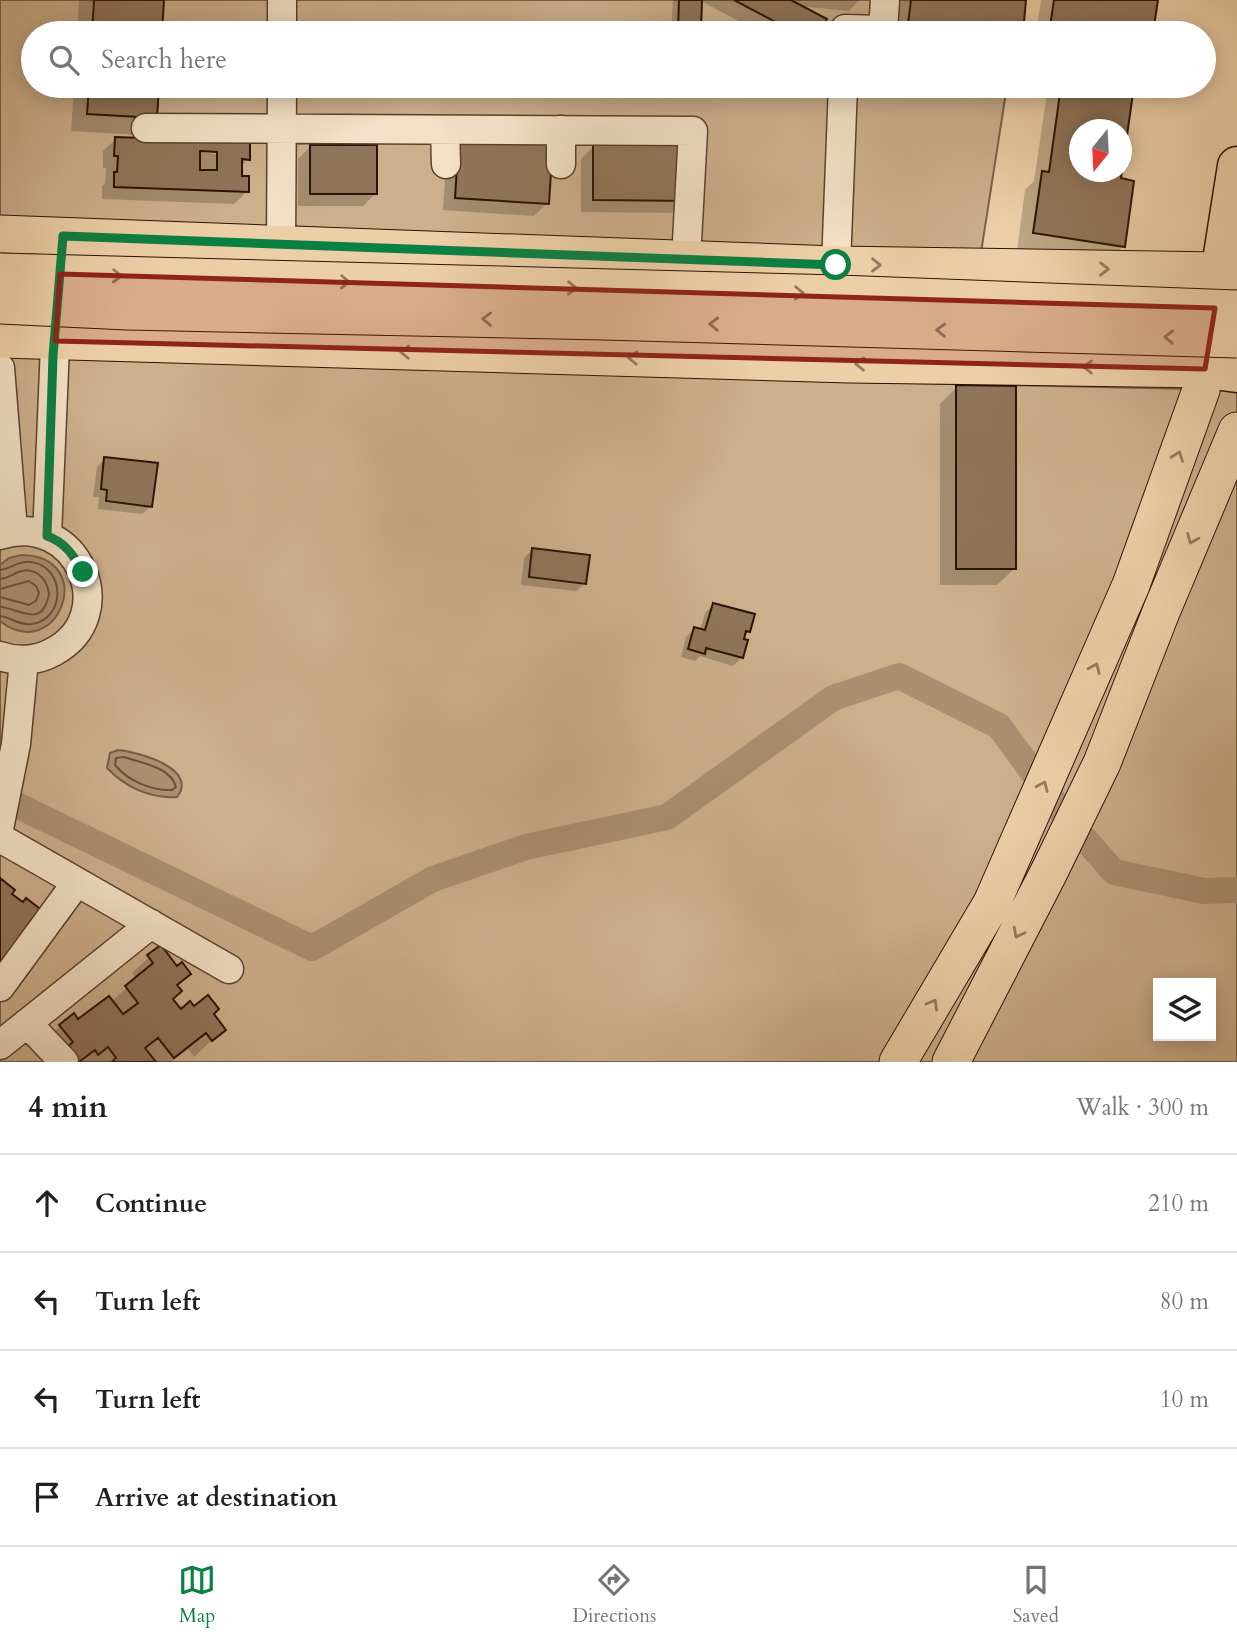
<!DOCTYPE html>
<meta charset="utf-8">
<style>
body{margin:0;font-family:Cardo,serif;background:#f6f6f6;color:#202124}
.controls{position:absolute;right:21px;bottom:21px;display:grid;overflow:hidden;border-radius:0px;box-shadow:0 4px 18px #0003}
.controls button{width:63px;height:63px;display:grid;place-items:center;padding:0;border:0;border-bottom:2px solid #e0e0e0;background:#fff;color:#202124;font:35px sans-serif}
.compass{position:absolute;left:1069px;top:119px;width:63px;height:63px;border-radius:50%;background:#fff;box-shadow:0 4px 18px #0003;rotate:198deg}
.stop{position:absolute;width:21px;height:21px;margin:-16px;border:5px solid #0b8043;border-radius:50%;background:#fff}
.stop.end{background:#0b8043;border-color:#fff;box-shadow:0 2px 7px #0008}
.list{margin:0;padding:0;list-style:none}
h2{display:flex;justify-content:space-between;align-items:center;height:91px;margin:0;padding:0 28px;font-size:30px}
h2 small{font-size:23px;font-weight:400;color:#757577}
.list li{display:grid;grid-template-columns:46px 1fr auto;gap:21px;align-items:center;box-sizing:border-box;height:98px;padding:0 28px;border-top:2px solid #e0e0e0}
.list b{display:block;font-size:26px;white-space:nowrap}
.list em{font-size:23px;font-style:normal;color:#757577}
.icon{flex:none;width:38px;height:38px;fill:none;stroke:currentColor;stroke-width:2;stroke-linecap:round;stroke-linejoin:round}
.map{position:relative;flex:none;width:1237px;height:1062px;overflow:hidden}
.search{position:absolute;background:#fff;box-shadow:0 4px 18px #0003;left:21px;right:21px;top:21px;height:77px;display:flex;align-items:center;gap:18px;box-sizing:border-box;padding:0 24px;border-radius:38px;color:#757577;font-size:26px}
.sheet{height:483px;background:#fff}
nav{display:flex;justify-content:space-around;align-items:center;box-sizing:border-box;height:98px;border-top:2px solid #e0e0e0;background:#fff;font-size:19px;color:#757577}
nav a{display:grid;justify-items:center;gap:4px}
nav .on{color:#0b8043}
.map>svg:first-child{display:block}
</style>
<div class="map">
<svg width="1237" height="1062" viewBox="0 0 1237 1062">
<rect width="100%" height="100%" fill="#edcfa7"/>
<filter id="stains"><feTurbulence type="fractalNoise" baseFrequency=".00286" numOctaves="4"/><feColorMatrix values="0 0 0 0 .2 0 0 0 0 .09 0 0 0 0 .02 0 0 0 .5 -.17"/></filter>
<radialGradient id="worn" r=".72"><stop offset=".6" stop-color="#630" stop-opacity="0"/><stop offset="1" stop-color="#630" stop-opacity=".3"/></radialGradient>
<!-- green -->
<path fill="#ccaf8b" stroke="#7c6048" stroke-width="2" fill-rule="evenodd" d="M0,0H1021L1016,33H33V86H1007L980,259L0,218Z
M0,356L860,382L1237,390V1062H0ZM1158,983H1211V1036H1158Z"/>
<!-- water -->
<path fill="#ab8f70" stroke="#785d45" stroke-width="2" d="M22,555C100,557 57,666 0,621V565L9,558Z
M118,750C139,752 199,769 177,797C151,799 125,787 107,768L110,753Z"/>
<!-- shadow -->
<path fill="#0003" d="M79,0H162L160,33H77Z
M673,0H787L794,4V0H859L849,11L798,6L825,20L817,33H761L701,1L700,29L696,33H671Z
M900,0H1025L1021,33H897Z
M1041,0H1156L1151,33H1036Z
M74,86H157L155,118L139,135L71,131Z
M1048,86H1133L1122,164V130H1080V172H1120L1123,246L1106,263L1017,250L1025,190L1034,181Z
M116,139L248,159L240,167V177L247,191L234,204L102,199V186L105,183L106,168H103V151Z
M311,146L375,194L363,206H298V159Z
M594,146H693L681,213L581,212V159Z
M447,149L547,203L534,216L443,210Z
M957,387L1014,569L997,585H940V404Z
M105,459L151,506L142,514L98,509L99,497H93L97,467Z
M533,549L585,583L576,591L521,585L524,558Z
M713,605L749,631L743,637L742,657L733,666L700,656L695,661L681,657L686,637L694,629L700,630L705,613Z
M160,947L177,969L189,974L176,987L172,1000L181,1011L194,1009L212,1014L224,1029L194,1057L188,1049L171,1062H54L44,1043L60,1026L78,1022L111,1002L136,979L132,973Z"/>
<g fill="none" stroke-linecap="round" stroke-linejoin="round">
<!-- shore -->
<path stroke="#6c503a" stroke-width="2" d="M0,570C11,569 19,560 31,562C66,567 66,619 32,624C19,626 11,617 0,616
M0,579C7,578 10,576 16,573C33,565 47,577 49,594C42,630 20,608 0,607
M0,589L29,581L36,586L39,593L36,601L29,605L0,597
M124,757C141,763 171,767 176,787L172,790C152,791 128,781 115,765L116,758Z"/>
<!-- canal -->
<path stroke="#ab8f70" stroke-width="26" d="M0,797L312,948L433,879L526,847L667,817L833,698L899,676L999,726L1064,815L1114,872L1204,891L1237,890"/>
</g>
<!-- building -->
<path fill="#907459" stroke="#2c1204" stroke-width="2" fill-rule="evenodd" d="M94,0H164L162,33H92Z
M679,0H702L701,30L678,29Z
M734,0H791L827,19L819,33H796Z
M911,0H1026L1023,33H907Z
M1054,0H1158L1153,33H1049Z
M89,86H159L157,118L87,114Z
M1061,86H1134L1121,178L1134,181L1125,247L1033,233L1042,171L1049,172ZM1080,130H1122V172H1080Z
M459,135L553,141L549,204L455,198Z
M115,137L250,142V160L242,159V176H249V192L114,187V172H117L118,156H114Z
M310,145H377V194H310Z
M593,145H695V201L593,200Z
M200,151L217,152V170H200Z
M956,385L1016,386V569H956Z
M104,457L158,463L152,507L106,501L107,490L101,489Z
M532,548L590,555L586,584L529,577Z
M713,603L755,614L750,632L746,631L744,639L748,640L743,658L706,648L705,654L688,649L694,627L705,630Z
M0,878L15,890L12,894L23,902L26,898L44,912L0,970Z
M161,945L177,966L182,962L191,974L177,985L182,991L173,999L181,1009L190,1001L194,1006L208,995L219,1009L214,1014L226,1030L212,1041L206,1033L174,1058L158,1038L145,1048L156,1062H112L116,1058L108,1047L98,1055L95,1050L79,1062L67,1047L73,1042L59,1025L74,1013L78,1019L109,996L123,1014L138,1003L125,986L153,963L147,955Z"/>
<g fill="none" stroke-linecap="round" stroke-linejoin="round">
<defs>
<path id="minor" d="M282,0V33
M845,33V29L883,30L885,0
M146,128L693,131L686,260
M445,130L446,164
M561,130V164
M281,244L282,86
M836,265L843,86
M0,368L13,530
M0,535C77,510 123,615 53,652C37,661 17,662 0,656
M47,536L56,322
M0,824L16,744L24,660
M0,838L229,969
M0,987L77,882
M27,1023L64,1062
M0,1045L151,924"/>
<path id="major" d="M0,234L836,265L1219,271
M0,339L850,364L1205,369L1201,390L1131,585L992,903L898,1062
M951,1062L1049,872L1102,763L1161,612L1237,431"/>
<path id="highway" d="M1237,166L1205,369L1237,373"/>
</defs>
<!-- minor casing -->
<use href="#minor" stroke="#5c412d" stroke-width="31"/>
<!-- major casing -->
<use href="#major" stroke="#2c1204" stroke-width="39"/>
<!-- highway casing -->
<use href="#highway" stroke="#2c1204" stroke-width="41"/>
<!-- minor -->
<use href="#minor" stroke="#f3e0c6" stroke-width="28"/>
<!-- major -->
<use href="#major" stroke="#edcfa7" stroke-width="37"/>
<!-- highway -->
<use href="#highway" stroke="#edcfa7" stroke-width="38"/>
<defs>
<path id="major-bridge" d="M0,272L839,294L1237,309
M0,305L127,311L603,321L1237,339"/>
</defs>
<!-- major-bridge casing -->
<use href="#major-bridge" stroke="#2c1204" stroke-width="39" stroke-linecap="butt"/>
<!-- major-bridge -->
<use href="#major-bridge" stroke="#edcfa7" stroke-width="37"/>
</g>
<!-- one-way arrows -->
<defs><path id="oneway-chevron" d="M-2-3.5L2.5 0L-2 3.5" fill="none" stroke-width="1.6" stroke-linecap="round" stroke-linejoin="round" transform="scale(1.75)"/></defs>
<g stroke="#967a5e">
<use href="#oneway-chevron" transform="translate(876 265) rotate(1)"/>
<use href="#oneway-chevron" transform="translate(1104 269) rotate(1)"/>
<use href="#oneway-chevron" transform="translate(117 276) rotate(2)"/>
<use href="#oneway-chevron" transform="translate(345 282) rotate(2)"/>
<use href="#oneway-chevron" transform="translate(572 288) rotate(1)"/>
<use href="#oneway-chevron" transform="translate(799 293) rotate(1)"/>
<use href="#oneway-chevron" transform="translate(487 319) rotate(-179)"/>
<use href="#oneway-chevron" transform="translate(714 324) rotate(-178)"/>
<use href="#oneway-chevron" transform="translate(941 330) rotate(-178)"/>
<use href="#oneway-chevron" transform="translate(1169 337) rotate(-178)"/>
<use href="#oneway-chevron" transform="translate(405 352) rotate(-178)"/>
<use href="#oneway-chevron" transform="translate(633 358) rotate(-178)"/>
<use href="#oneway-chevron" transform="translate(860 364) rotate(-179)"/>
<use href="#oneway-chevron" transform="translate(1088 367) rotate(-179)"/>
<use href="#oneway-chevron" transform="translate(1178 456) rotate(-70)"/>
<use href="#oneway-chevron" transform="translate(1192 539) rotate(113)"/>
<use href="#oneway-chevron" transform="translate(1095 668) rotate(-66)"/>
<use href="#oneway-chevron" transform="translate(1043 786) rotate(-66)"/>
<use href="#oneway-chevron" transform="translate(1018 933) rotate(117)"/>
<use href="#oneway-chevron" transform="translate(933 1004) rotate(-60)"/>
</g>
<g fill="none" stroke-linecap="round" stroke-linejoin="round">
<!-- route -->
<path stroke="#0b8043" stroke-width="9" d="M83,572C74,556 65,542 47,536L53,356L63,236L836,265"/>
</g>
<!-- marked area -->
<path fill="#8f2418" fill-opacity="0.2" stroke="#8f2418" stroke-width="5" stroke-linejoin="round" d="M60,274L1215,308L1205,369L55,341Z"/>
<rect width="100%" height="100%" filter="url(#stains)"/>
<rect width="100%" height="100%" fill="url(#worn)"/>
</svg>
<div class="controls">
<button><svg class="icon" aria-label="layers" viewBox="0 0 24 24"><path d="M12 4l9 5-9 5-9-5zM3 14l9 5 9-5"/></svg></button>
</div>
<svg class="compass" viewBox="-18 -18 36 36"><path d="M0-13l5 13h-10z" fill="#e53935"/><path d="M0 13l5-13h-10z" fill="#757577"/></svg>
<div class="stop" style="left:836px;top:265px"></div>
<div class="stop end" style="left:83px;top:572px"></div>
<div class="search"><svg class="icon" aria-label="search" viewBox="0 0 24 24"><circle cx="10" cy="10" r="6"/><path d="M15 15l6 6"/></svg>Search here</div>
</div>
<section class="sheet">
<h2>4 min<small>Walk · 300 m</small></h2>
<ul class="list">
<li><svg class="icon" aria-label="ahead" viewBox="0 0 24 24"><path d="M12 20V5M6 11l6-6 6 6"/></svg><div><b>Continue</b></div><em>210 m</em></li>
<li><svg class="icon" aria-label="left" viewBox="0 0 24 24"><path d="M17 20v-9H6M10 6l-5 5 5 5"/></svg><div><b>Turn left</b></div><em>80 m</em></li>
<li><svg class="icon" aria-label="left" viewBox="0 0 24 24"><path d="M17 20v-9H6M10 6l-5 5 5 5"/></svg><div><b>Turn left</b></div><em>10 m</em></li>
<li><svg class="icon" aria-label="arrive" viewBox="0 0 24 24"><path d="M6 21V4h12l-3 4 3 4H6"/></svg><div><b>Arrive at destination</b></div></li>
</ul>
</section>
<nav>
<a class="on"><svg class="icon" aria-label="map" viewBox="0 0 24 24"><path d="M3 6l6-2 6 2 6-2v14l-6 2-6-2-6 2zM9 4v14M15 6v14"/></svg>Map</a>
<a><svg class="icon" aria-label="directions" viewBox="0 0 24 24"><path d="M12 3l9 9-9 9-9-9zM9 14v-3h6M13 9l2 2-2 2"/></svg>Directions</a>
<a><svg class="icon" aria-label="saved" viewBox="0 0 24 24"><path d="M7 4h10v16l-5-4-5 4z"/></svg>Saved</a>
</nav>
